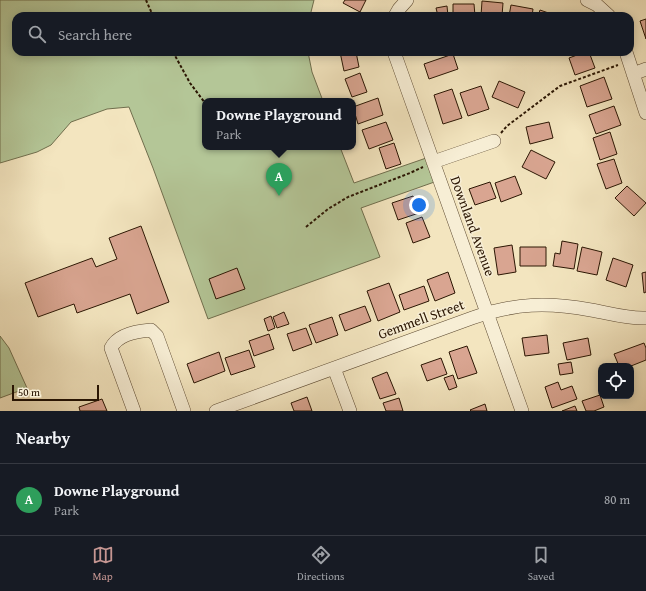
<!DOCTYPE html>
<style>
body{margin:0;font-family:"Gentium Book Plus",serif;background:#20242c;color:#f1f3f6}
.controls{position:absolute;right:12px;bottom:12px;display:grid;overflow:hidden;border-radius:8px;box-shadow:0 2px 10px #0003}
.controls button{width:36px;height:36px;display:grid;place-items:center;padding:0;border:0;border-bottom:1px solid #363941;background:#171b24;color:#f1f3f6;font:20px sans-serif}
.scale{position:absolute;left:12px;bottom:10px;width:87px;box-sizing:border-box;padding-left:4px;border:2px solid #2b1603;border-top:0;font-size:11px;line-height:14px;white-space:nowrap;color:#2b1603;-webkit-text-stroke:3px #f7eed5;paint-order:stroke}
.you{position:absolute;left:419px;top:205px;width:14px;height:14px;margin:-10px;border:3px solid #fff;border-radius:50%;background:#1a73e8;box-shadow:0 0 0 6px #1a73e833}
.badge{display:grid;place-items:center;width:26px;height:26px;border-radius:50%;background:#c59692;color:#fff;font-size:13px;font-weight:700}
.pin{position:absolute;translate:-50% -33px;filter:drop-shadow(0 1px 2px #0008)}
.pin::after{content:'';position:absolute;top:21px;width:14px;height:12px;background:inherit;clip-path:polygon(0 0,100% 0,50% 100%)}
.popup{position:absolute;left:202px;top:98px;width:154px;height:52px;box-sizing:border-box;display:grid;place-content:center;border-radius:8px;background:#171b24;filter:drop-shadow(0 1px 3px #0005);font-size:13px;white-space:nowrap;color:#9ea1a6}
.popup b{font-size:15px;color:#f1f3f6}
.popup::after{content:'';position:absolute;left:50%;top:100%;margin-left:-8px;border:8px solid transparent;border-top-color:#171b24}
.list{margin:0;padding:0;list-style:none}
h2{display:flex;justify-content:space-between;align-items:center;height:52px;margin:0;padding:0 16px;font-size:17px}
h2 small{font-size:13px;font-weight:400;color:#9ea1a6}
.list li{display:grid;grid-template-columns:26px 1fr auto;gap:12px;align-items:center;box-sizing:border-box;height:72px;padding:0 16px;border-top:1px solid #363941}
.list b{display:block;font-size:15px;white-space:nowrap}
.list p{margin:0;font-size:13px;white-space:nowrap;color:#9ea1a6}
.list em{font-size:13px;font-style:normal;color:#9ea1a6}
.icon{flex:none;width:22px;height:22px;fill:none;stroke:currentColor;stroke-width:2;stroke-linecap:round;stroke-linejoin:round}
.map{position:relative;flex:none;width:646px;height:411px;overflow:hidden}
.search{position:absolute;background:#171b24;box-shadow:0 2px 10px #0003;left:12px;right:12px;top:12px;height:44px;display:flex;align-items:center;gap:10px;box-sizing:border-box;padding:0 14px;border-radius:12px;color:#9ea1a6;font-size:15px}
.sheet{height:124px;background:#171b24}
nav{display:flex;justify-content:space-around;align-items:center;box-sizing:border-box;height:56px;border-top:1px solid #363941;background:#171b24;font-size:11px;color:#9ea1a6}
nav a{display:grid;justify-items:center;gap:2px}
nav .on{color:#c59692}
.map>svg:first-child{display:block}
</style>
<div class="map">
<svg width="646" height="411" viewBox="0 0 646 411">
<rect width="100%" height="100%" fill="#f3e5bf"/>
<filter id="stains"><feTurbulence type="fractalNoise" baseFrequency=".005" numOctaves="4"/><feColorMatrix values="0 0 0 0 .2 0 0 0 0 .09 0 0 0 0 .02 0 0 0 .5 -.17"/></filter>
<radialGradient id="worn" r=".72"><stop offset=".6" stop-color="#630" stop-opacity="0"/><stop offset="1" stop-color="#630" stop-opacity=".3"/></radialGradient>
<!-- green -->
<path fill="#b4c697" stroke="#706e4d" d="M0,0H314L310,16H16V52H308L312,72L323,101H205V147H340L354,183L432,156L440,180L361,208L380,257L208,319L153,168L129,107L107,109L71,122L51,145L37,152L0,163Z
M0,336L9,348L27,388L0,398Z"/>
<!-- building -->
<path fill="#d9a591" stroke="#2b1603" d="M345,0H366L360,12L343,3Z
M482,1L503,3L502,16H481Z
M453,4H474L475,16H453Z
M511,5L533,9L532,16H509Z
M447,6L448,16H438L436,8Z
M540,10L557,16H538Z
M646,19V39L640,21Z
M340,52H356L359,67L344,71Z
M585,52H589L595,68L575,75L569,58Z
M453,54L458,69L429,79L424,64Z
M360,73L367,92L352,97L345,79Z
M604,77L612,99L587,107L580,86Z
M499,81L525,92L518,108L492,97Z
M481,86L489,109L468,116L460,93Z
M452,89L462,118L443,124L434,95Z
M378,98L383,115L358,124L353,107Z
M614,106L621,125L596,134L589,115Z
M386,122L393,140L369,149L362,130Z
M549,122L553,138L530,144L526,127Z
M610,132L617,154L600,160L593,138Z
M394,143L401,164L386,169L379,148Z
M531,150L555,162L546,179L522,167Z
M614,159L622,183L606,189L597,164Z
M515,176L522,194L501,202L495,183Z
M490,182L496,198L475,205L469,189Z
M627,186L646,203L634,216L615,198Z
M413,196L419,213L398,220L392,203Z
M422,217L430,237L413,243L406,223Z
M141,226L169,302L137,314L130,294L77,313L74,304L38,317L25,283L92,258L96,267L117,259L109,238Z
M562,241L578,244L574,269L553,266L555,253L560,254Z
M512,245L516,272L498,275L494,248Z
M520,247H546V266H520Z
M582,247L602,252L597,275L577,271Z
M613,258L633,265L626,287L606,280Z
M237,268L245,289L216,299L209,279Z
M448,272L455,293L435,301L427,280Z
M646,272V292L644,293L642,273Z
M389,283L400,312L378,321L367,291Z
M424,286L429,301L404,310L399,295Z
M365,306L371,321L345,331L339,315Z
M284,312L289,324L277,328L273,317Z
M271,316L275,328L268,331L264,319Z
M332,317L338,335L316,343L309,325Z
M306,328L312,344L293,351L287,334Z
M269,334L274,349L254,356L249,341Z
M547,335L549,353L525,356L522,338Z
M588,338L591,355L567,360L563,343Z
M644,343L646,348V360L631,366H619L614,354Z
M467,346L477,373L458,379L449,352Z
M249,350L255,367L231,375L225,358Z
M219,352L225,371L194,383L187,364Z
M441,358L447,374L427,381L421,365Z
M571,362L573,373L560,375L558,364Z
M387,372L396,394L380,399L372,378Z
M453,375L457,387L449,390L444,378Z
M558,382L561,390L572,386L577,399L552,408L545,387Z
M600,395L604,407L594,411H586L582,401Z
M307,397L312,411H294L291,403Z
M399,398L403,411H386L383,403Z
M102,399L107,411H80L79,407Z
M485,404L487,411H471L470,410Z
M575,406L577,411H562Z"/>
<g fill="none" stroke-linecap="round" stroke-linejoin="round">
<defs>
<path id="minor" d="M587,0L597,5L609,16
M395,16L399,9L407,0
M394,52L522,411
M626,52L646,113
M633,74L646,69
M433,162L494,141
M334,368L350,411
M134,411L111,348C118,334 137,331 151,330L157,336L184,411
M216,411L472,318C515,303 547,302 591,310C609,313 627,319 646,318"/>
</defs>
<!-- minor casing -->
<use href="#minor" stroke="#5d4a32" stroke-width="14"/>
<!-- path -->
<path stroke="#2b1603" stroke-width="2" stroke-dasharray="3 2" stroke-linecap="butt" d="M146,0L153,16
M173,52L190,83L205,103
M501,133L507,126L560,86L618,65
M306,227L328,209L348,197L410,173L423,167"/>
<!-- minor -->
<use href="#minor" stroke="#f7eed5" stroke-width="13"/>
</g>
<g text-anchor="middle" stroke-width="3" stroke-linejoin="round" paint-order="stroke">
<!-- street labels -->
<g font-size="14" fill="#2b1603" stroke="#f7eed5">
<text transform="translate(473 226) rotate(70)" y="5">Downland Avenue</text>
<text transform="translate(421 319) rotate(-20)" y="5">Gemmell Street</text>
</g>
</g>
<rect width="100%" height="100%" filter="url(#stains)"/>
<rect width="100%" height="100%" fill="url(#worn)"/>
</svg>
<div class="controls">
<button><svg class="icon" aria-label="locate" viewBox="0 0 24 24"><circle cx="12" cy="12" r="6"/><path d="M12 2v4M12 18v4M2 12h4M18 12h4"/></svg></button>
</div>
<div class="scale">50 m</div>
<div class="you"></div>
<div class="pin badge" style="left:279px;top:196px;background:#2e9e5b">A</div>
<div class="popup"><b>Downe Playground</b>Park</div>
<div class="search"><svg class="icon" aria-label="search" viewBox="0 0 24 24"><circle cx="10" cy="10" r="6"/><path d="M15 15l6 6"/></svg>Search here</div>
</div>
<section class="sheet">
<h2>Nearby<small></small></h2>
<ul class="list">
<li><span class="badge" style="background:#2e9e5b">A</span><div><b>Downe Playground</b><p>Park</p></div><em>80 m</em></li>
</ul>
</section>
<nav>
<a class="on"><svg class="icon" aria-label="map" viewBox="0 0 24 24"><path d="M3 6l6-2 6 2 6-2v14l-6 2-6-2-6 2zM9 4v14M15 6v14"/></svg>Map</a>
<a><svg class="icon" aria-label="directions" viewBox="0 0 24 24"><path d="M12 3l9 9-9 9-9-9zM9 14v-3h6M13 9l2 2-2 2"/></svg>Directions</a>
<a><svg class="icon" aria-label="saved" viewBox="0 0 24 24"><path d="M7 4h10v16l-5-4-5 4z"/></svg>Saved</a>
</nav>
